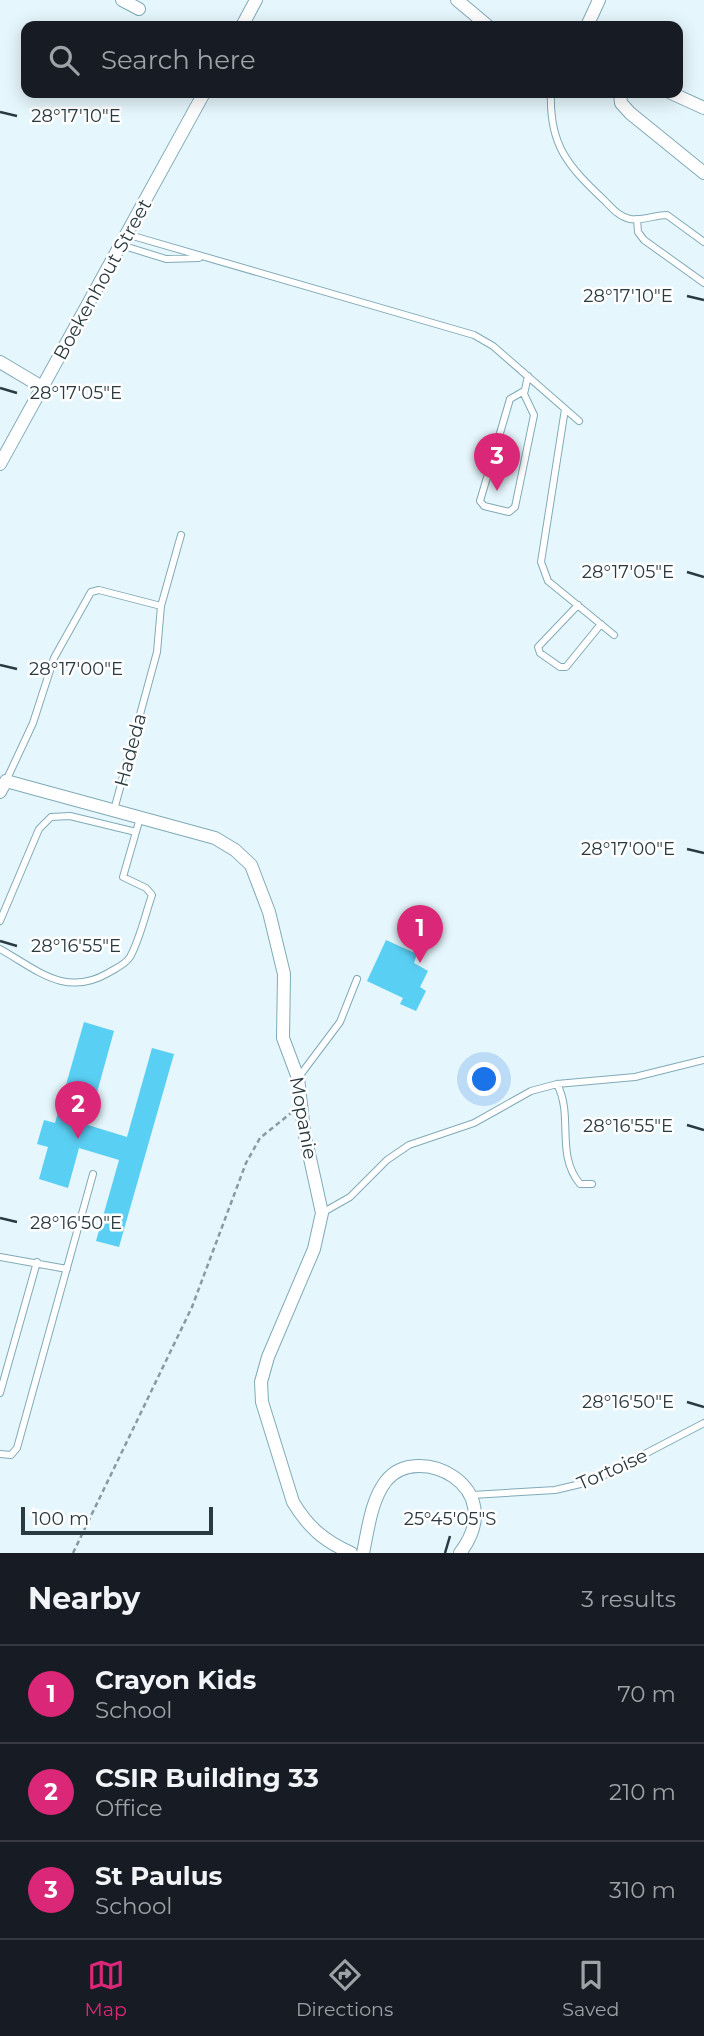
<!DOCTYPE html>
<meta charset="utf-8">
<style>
body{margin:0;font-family:Montserrat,sans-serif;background:#20242c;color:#f1f3f6}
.scale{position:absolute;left:21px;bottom:18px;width:192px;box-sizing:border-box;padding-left:7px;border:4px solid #293a40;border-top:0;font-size:19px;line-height:24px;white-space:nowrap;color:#293a40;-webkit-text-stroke:5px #fff;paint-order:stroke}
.you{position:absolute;left:485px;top:1080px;width:24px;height:24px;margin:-18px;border:5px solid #fff;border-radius:50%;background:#1a73e8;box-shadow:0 0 0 10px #1a73e833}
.badge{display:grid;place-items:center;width:46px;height:46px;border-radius:50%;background:#db2777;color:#fff;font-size:23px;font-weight:700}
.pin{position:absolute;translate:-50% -58px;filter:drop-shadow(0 2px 4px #0008)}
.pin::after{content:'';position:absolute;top:37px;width:24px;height:21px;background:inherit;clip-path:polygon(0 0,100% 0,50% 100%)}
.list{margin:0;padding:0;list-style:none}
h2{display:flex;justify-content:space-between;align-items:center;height:91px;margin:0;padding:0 28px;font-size:30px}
h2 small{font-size:23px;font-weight:400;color:#9ea1a6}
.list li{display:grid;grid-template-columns:46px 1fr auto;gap:21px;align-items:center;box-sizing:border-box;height:98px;padding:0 28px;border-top:2px solid #363941}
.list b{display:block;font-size:26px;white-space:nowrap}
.list p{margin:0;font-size:23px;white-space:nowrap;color:#9ea1a6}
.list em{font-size:23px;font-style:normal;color:#9ea1a6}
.icon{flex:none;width:38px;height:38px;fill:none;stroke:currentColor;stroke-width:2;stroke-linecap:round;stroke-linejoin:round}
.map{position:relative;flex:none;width:704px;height:1553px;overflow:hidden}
.search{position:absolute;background:#171b24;box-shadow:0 4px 18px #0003;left:21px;right:21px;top:21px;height:77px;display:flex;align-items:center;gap:18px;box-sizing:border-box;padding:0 24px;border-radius:14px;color:#9ea1a6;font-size:26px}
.sheet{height:385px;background:#171b24}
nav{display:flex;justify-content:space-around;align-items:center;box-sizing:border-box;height:98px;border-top:2px solid #363941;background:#171b24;font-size:19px;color:#9ea1a6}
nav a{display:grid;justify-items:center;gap:4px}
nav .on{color:#db2777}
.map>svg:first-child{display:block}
</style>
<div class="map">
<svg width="704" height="1553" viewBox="0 0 704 1553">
<rect width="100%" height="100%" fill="#e5f6fc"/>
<!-- building -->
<path fill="#5acff4" d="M386,940L417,954L414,963L428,971L420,987L426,991L416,1011L400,1004L403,998L367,981Z
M84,1022L114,1031L88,1125L127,1137L152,1048L174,1054L119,1247L96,1241L119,1160L79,1148L68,1188L39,1179L48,1147L37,1144L44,1120L55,1123Z"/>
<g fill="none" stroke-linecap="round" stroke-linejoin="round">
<defs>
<path id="service" d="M551,93C549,145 568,166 604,200C611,207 619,217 630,219C642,221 655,215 667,215L704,242
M637,219L638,232L644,240L704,283
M126,234L474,335L493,346L579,421
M121,245L166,259L199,258
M524,391L510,399L480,501L484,506L509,512L515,507L534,415L524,394L528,376
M565,409L541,562L548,581L614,635
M578,605L538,647L540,653L560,667H566L601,624
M161,606L181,535
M6,781L33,723L54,658L91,592L99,590L161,606L157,652L114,810
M0,921L39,829L51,817L70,816L136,832
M0,949C36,969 65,998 108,973C116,968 125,965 130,957C140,939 145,915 152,895L146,888L123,877L140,818
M298,1078L340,1022L357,979
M557,1084C574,1116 555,1154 580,1184H592
M322,1213L350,1197L387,1160L409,1145L474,1123L531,1091L557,1084L635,1077L704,1060
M0,1257L67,1269
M0,1393L37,1262
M0,1454L11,1455L17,1448L93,1174
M472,1495L555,1490L593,1481L704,1423"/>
<path id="minor" d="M122,0L139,9
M457,0L488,26
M242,26L256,0
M587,26L599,0
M620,93L621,103L630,113L704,173
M671,93L704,108
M0,362L42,387
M0,464L204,93
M0,792L6,781L215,838L235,850L251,865L269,912L284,974L283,1038L298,1078L304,1131L322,1213L314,1249L268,1357L261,1382L262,1402L293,1502C308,1527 324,1541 351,1553
M363,1553C368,1530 371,1500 386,1481C417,1441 511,1486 460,1553"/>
</defs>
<!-- service casing -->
<use href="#service" stroke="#80aab8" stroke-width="8"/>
<!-- minor casing -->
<use href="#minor" stroke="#80aab8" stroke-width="14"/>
<!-- path -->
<path stroke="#899aa0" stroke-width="2.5" stroke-dasharray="5 3.5" stroke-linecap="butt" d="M73,1553L192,1307L246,1163L260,1138L291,1113"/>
<!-- service -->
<use href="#service" stroke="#fff" stroke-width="6"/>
<!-- minor -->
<use href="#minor" stroke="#fff" stroke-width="12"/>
</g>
<!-- ticks -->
<path fill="none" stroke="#293a40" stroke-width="2.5" d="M0,112L17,116M687,296L704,300M0,388L17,393M687,572L704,577M0,665L17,669M687,849L704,853M0,941L17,946M687,1125L704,1130M0,1218L17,1222M687,1402L704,1407M445,1553L450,1536"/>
<g text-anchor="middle" stroke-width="5" stroke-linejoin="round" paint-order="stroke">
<!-- street labels -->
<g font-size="19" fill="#293a40" stroke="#fff">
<text transform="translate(102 279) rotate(-61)" y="7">Boekenhout Street</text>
<text transform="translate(130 750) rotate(-75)" y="7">Hadeda</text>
<text transform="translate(304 1118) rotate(80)" y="7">Mopanie</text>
<text transform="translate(612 1469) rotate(-24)" y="7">Tortoise</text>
</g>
</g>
<g font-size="18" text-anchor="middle" fill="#293a40" stroke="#fff" stroke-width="5" stroke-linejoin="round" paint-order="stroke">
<text x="76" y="122">28°17'10"E</text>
<text x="628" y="302">28°17'10"E</text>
<text x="76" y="399">28°17'05"E</text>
<text x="628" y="578">28°17'05"E</text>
<text x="76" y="675">28°17'00"E</text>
<text x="628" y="855">28°17'00"E</text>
<text x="76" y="952">28°16'55"E</text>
<text x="628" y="1132">28°16'55"E</text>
<text x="76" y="1229">28°16'50"E</text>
<text x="628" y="1408">28°16'50"E</text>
<text x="450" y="1525">25°45'05"S</text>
</g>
</svg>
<div class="scale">100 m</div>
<div class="you"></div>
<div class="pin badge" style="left:420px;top:963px">1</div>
<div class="pin badge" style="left:78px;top:1139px">2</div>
<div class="pin badge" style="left:497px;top:491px">3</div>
<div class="search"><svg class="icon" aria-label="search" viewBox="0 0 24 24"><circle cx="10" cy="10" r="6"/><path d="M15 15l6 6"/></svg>Search here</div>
</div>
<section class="sheet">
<h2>Nearby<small>3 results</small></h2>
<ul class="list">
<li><span class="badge">1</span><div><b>Crayon Kids</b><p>School</p></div><em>70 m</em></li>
<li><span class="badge">2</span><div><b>CSIR Building 33</b><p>Office</p></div><em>210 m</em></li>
<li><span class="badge">3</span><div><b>St Paulus</b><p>School</p></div><em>310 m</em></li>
</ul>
</section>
<nav>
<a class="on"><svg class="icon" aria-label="map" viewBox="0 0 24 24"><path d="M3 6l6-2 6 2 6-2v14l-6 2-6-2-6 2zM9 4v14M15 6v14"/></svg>Map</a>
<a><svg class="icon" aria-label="directions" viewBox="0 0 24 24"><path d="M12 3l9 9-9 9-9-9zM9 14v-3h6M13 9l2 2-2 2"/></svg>Directions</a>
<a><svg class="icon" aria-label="saved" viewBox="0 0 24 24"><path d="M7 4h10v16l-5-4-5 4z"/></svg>Saved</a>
</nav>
